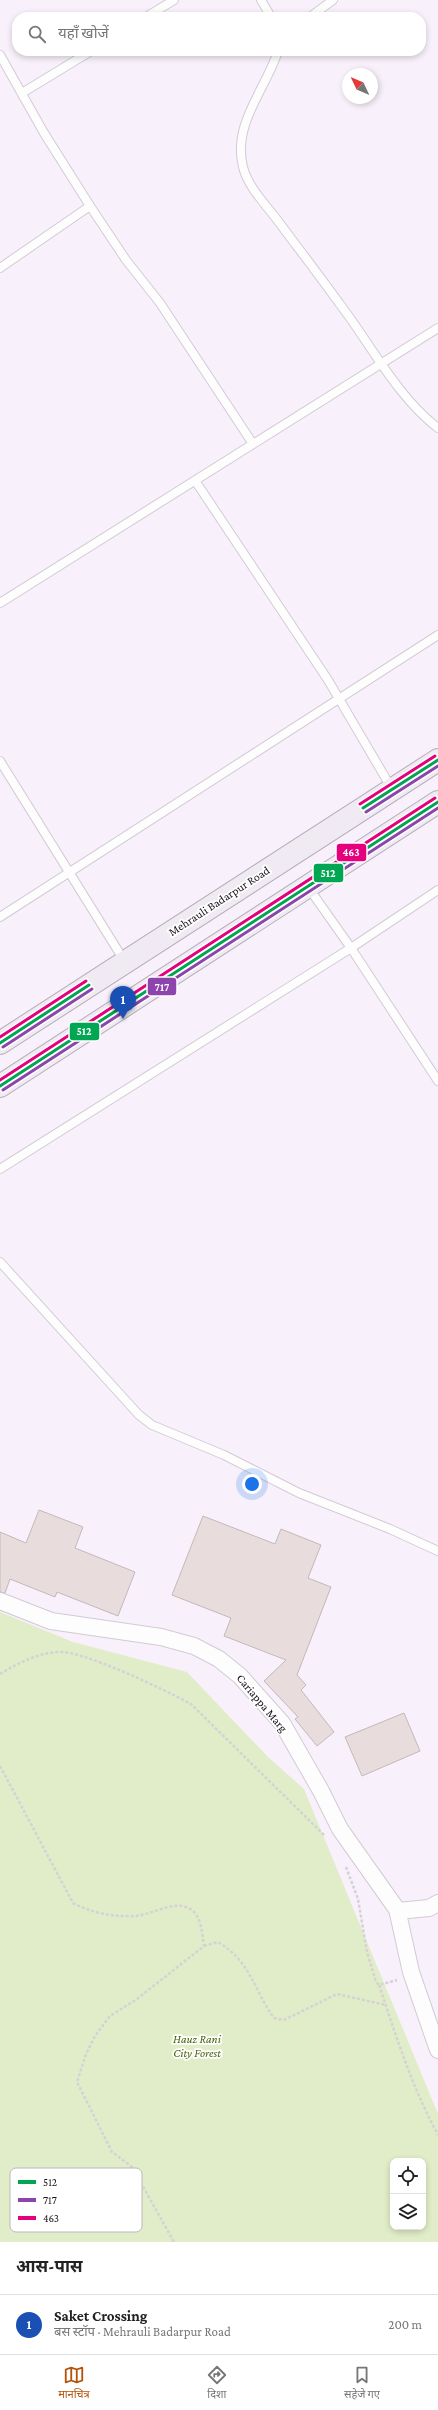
<!DOCTYPE html>
<html lang="hi">
<meta charset="utf-8">
<style>
body{margin:0;font-family:"Crimson Pro","Noto Sans Devanagari",serif;background:#f6f6f6;color:#222}
.controls{position:absolute;right:12px;bottom:12px;display:grid;overflow:hidden;border-radius:8px;box-shadow:0 2px 6px #0003}
.controls button{width:36px;height:36px;display:grid;place-items:center;padding:0;border:0;border-bottom:1px solid #e0e0e0;background:#fff;color:#222;font:20px sans-serif}
.compass{position:absolute;left:342px;top:68px;width:36px;height:36px;border-radius:50%;background:#fff;box-shadow:0 2px 6px #0003;rotate:314deg}
.you{position:absolute;left:252px;top:1484px;width:14px;height:14px;margin:-10px;border:3px solid #fff;border-radius:50%;background:#1a73e8;box-shadow:0 0 0 6px #1a73e833}
.badge{display:grid;place-items:center;width:26px;height:26px;border-radius:50%;background:#b45309;color:#fff;font-size:13px;font-weight:700}
.pin{position:absolute;translate:-50% -33px;filter:drop-shadow(0 1px 2px #0008)}
.pin::after{content:'';position:absolute;top:21px;width:14px;height:12px;background:inherit;clip-path:polygon(0 0,100% 0,50% 100%)}
.list{margin:0;padding:0;list-style:none}
h2{display:flex;justify-content:space-between;align-items:center;height:52px;margin:0;padding:0 16px;font-size:17px}
h2 small{font-size:13px;font-weight:400;color:#767676}
.list li{display:grid;grid-template-columns:26px 1fr auto;gap:12px;align-items:center;box-sizing:border-box;height:60px;padding:0 16px;border-top:1px solid #e0e0e0}
.list b{display:block;font-size:15px;white-space:nowrap}
.list p{margin:0;font-size:13px;white-space:nowrap;color:#767676}
.list em{font-size:13px;font-style:normal;color:#767676}
.icon{flex:none;width:22px;height:22px;fill:none;stroke:currentColor;stroke-width:2;stroke-linecap:round;stroke-linejoin:round}
.map{position:relative;flex:none;width:438px;height:2242px;overflow:hidden}
.search{position:absolute;background:#fff;box-shadow:0 2px 6px #0003;left:12px;right:12px;top:12px;height:44px;display:flex;align-items:center;gap:10px;box-sizing:border-box;padding:0 14px;border-radius:16px;color:#767676;font-size:15px}
.sheet{height:112px;background:#fff}
nav{display:flex;justify-content:space-around;align-items:center;box-sizing:border-box;height:56px;border-top:1px solid #e0e0e0;background:#fff;font-size:11px;color:#767676}
nav a{display:grid;justify-items:center;gap:2px}
nav .on{color:#b45309}
.map>svg:first-child{display:block}
</style>
<div class="map">
<svg width="438" height="2242" viewBox="0 0 438 2242">
<rect width="100%" height="100%" fill="#f8f0fa"/>
<!-- green -->
<path fill="#e1edc8" fill-rule="evenodd" d="M0,1612L73,1642L187,1672L268,1757L304,1789L438,2114V2242H0ZM393,2161H423V2227H393Z"/>
<!-- building -->
<path fill="#e9dcdc" stroke="#c2b9bb" d="M39,1510L83,1527L75,1548L135,1572L118,1616L57,1592L55,1597L10,1579L5,1593L0,1592V1532L26,1543Z
M203,1516L275,1544L281,1529L321,1545L308,1578L331,1587L297,1675L306,1685L301,1690L334,1732L317,1746L295,1719L298,1717L264,1681L286,1660L224,1636L231,1618L172,1595Z
M404,1713L420,1751L362,1776L345,1737Z"/>
<g fill="none" stroke-linecap="round" stroke-linejoin="round">
<defs>
<path id="lane" d="M261,0L271,17
M146,17L174,0
M310,17L333,0
M278,51C266,89 232,124 243,167C248,187 266,205 278,221C298,248 319,275 339,303C370,343 397,397 438,428
M0,55L44,133L90,206L126,260L160,303L253,444L0,603
M22,93L91,51
M0,268L90,206
M253,444L438,328
M196,482L328,680L392,789
M0,761L125,962
M308,887L351,948L438,1081
M0,917L438,635
M0,1169L351,948L438,890
M0,1262L139,1415L152,1425L224,1455L299,1493L390,1529L438,1551"/>
<path id="street" d="M0,1601L51,1621L161,1637L194,1646L219,1659L240,1676L282,1723L321,1791L340,1829L398,1911L429,1908L438,1903
M397,1909L411,1972L438,2050"/>
<path id="primary" d="M0,1043L438,760
M0,1086L438,802"/>
</defs>
<!-- lane casing -->
<use href="#lane" stroke="#d2cbd4" stroke-width="10"/>
<!-- street casing -->
<use href="#street" stroke="#d2cbd4" stroke-width="18"/>
<!-- primary casing -->
<use href="#primary" stroke="#b6acbc" stroke-width="24"/>
<!-- path -->
<path stroke="#d4d2d5" stroke-width="2.5" stroke-dasharray="3 2" stroke-linecap="butt" d="M0,1674C18,1663 36,1654 57,1652C81,1649 167,1691 191,1704L324,1835
M0,1766L73,1903C92,1913 113,1917 135,1916C153,1915 177,1897 193,1911C202,1919 202,1935 204,1946L137,1999L110,2016L95,2036L86,2054L77,2082L112,2152L132,2167L174,2242
M346,1867L358,1899L367,1952L376,1982L379,1985L397,1980
M204,1946L218,1942C252,1963 253,1989 274,2018L284,2020L337,1994L386,2005
M379,1985C396,2036 412,2087 438,2135"/>
<!-- lane -->
<use href="#lane" stroke="#fefdfe" stroke-width="8"/>
<!-- street -->
<use href="#street" stroke="#fefdfe" stroke-width="16"/>
<!-- primary -->
<use href="#primary" stroke="#f0ebf3" stroke-width="22"/>
<defs>
<path id="bus-1" d="M363,808L438,760
M0,1043L89,985
M0,1086L438,802"/>
<path id="bus-2" d="M366,812L438,766
M3,1047L92,989
M3,1090L438,808"/>
<path id="bus-3" d="M360,804L435,756
M0,1037L86,981
M0,1080L435,798"/>
</defs>
<!-- bus-1 casing -->
<use href="#bus-1" stroke="#fff" stroke-width="6"/>
<!-- bus-2 casing -->
<use href="#bus-2" stroke="#fff" stroke-width="6"/>
<!-- bus-3 casing -->
<use href="#bus-3" stroke="#fff" stroke-width="6"/>
<!-- bus-1 -->
<use href="#bus-1" stroke="#00a651" stroke-width="3"/>
<!-- bus-2 -->
<use href="#bus-2" stroke="#8e44ad" stroke-width="3"/>
<!-- bus-3 -->
<use href="#bus-3" stroke="#e5007d" stroke-width="3"/>
</g>
<g text-anchor="middle" stroke-width="3.5" stroke-linejoin="round" paint-order="stroke">
<!-- street labels -->
<g font-size="12" fill="#181119" stroke="#fff">
<text transform="translate(219 901) rotate(-33)" y="4">Mehrauli Badarpur Road</text>
<text transform="translate(262 1703) rotate(50)" y="4">Cariappa Marg</text>
</g>
<!-- park labels -->
<g font-size="12" font-style="italic" fill="#486009" stroke="#fff">
<text x="197" y="2043">Hauz Rani<tspan x="197" dy="14">City Forest</tspan></text>
</g>
</g>
<!-- legend -->
<rect x="10" y="2168" width="132" height="64" rx="6" fill="#fff" stroke="#bab8ba" stroke-width="1"/>
<rect x="18" y="2180" width="18" height="4" fill="#00a651"/>
<rect x="18" y="2198" width="18" height="4" fill="#8e44ad"/>
<rect x="18" y="2216" width="18" height="4" fill="#e5007d"/>
<g font-size="11" fill="#181119">
<text x="43" y="2186">512</text>
<text x="43" y="2204">717</text>
<text x="43" y="2222">463</text>
</g>
<g stroke="#fff" stroke-width="1.5">
<rect x="336" y="843" width="31" height="19" rx="4" fill="#e5007d"/>
<rect x="313" y="863" width="31" height="20" rx="4" fill="#00a651"/>
<rect x="147" y="977" width="30" height="19" rx="4" fill="#8e44ad"/>
<rect x="69" y="1022" width="31" height="19" rx="4" fill="#00a651"/>
</g>
<g font-size="11" text-anchor="middle" font-weight="bold" fill="#fff">
<text x="351" y="856">463</text>
<text x="328" y="877">512</text>
<text x="162" y="991">717</text>
<text x="84" y="1035">512</text>
</g>
</svg>
<div class="controls">
<button><svg class="icon" aria-label="locate" viewBox="0 0 24 24"><circle cx="12" cy="12" r="6"/><path d="M12 2v4M12 18v4M2 12h4M18 12h4"/></svg></button>
<button><svg class="icon" aria-label="layers" viewBox="0 0 24 24"><path d="M12 4l9 5-9 5-9-5zM3 14l9 5 9-5"/></svg></button>
</div>
<svg class="compass" viewBox="-18 -18 36 36"><path d="M0-13l5 13h-10z" fill="#e53935"/><path d="M0 13l5-13h-10z" fill="#767676"/></svg>
<div class="you"></div>
<div class="pin badge" style="left:123px;top:1019px;background:#1a4fb4">1</div>
<div class="search"><svg class="icon" aria-label="search" viewBox="0 0 24 24"><circle cx="10" cy="10" r="6"/><path d="M15 15l6 6"/></svg>यहाँ खोजें</div>
</div>
<section class="sheet">
<h2>आस-पास<small></small></h2>
<ul class="list">
<li><span class="badge" style="background:#1a4fb4">1</span><div><b>Saket Crossing</b><p>बस स्टॉप · Mehrauli Badarpur Road</p></div><em>200 m</em></li>
</ul>
</section>
<nav>
<a class="on"><svg class="icon" aria-label="map" viewBox="0 0 24 24"><path d="M3 6l6-2 6 2 6-2v14l-6 2-6-2-6 2zM9 4v14M15 6v14"/></svg>मानचित्र</a>
<a><svg class="icon" aria-label="directions" viewBox="0 0 24 24"><path d="M12 3l9 9-9 9-9-9zM9 14v-3h6M13 9l2 2-2 2"/></svg>दिशा</a>
<a><svg class="icon" aria-label="saved" viewBox="0 0 24 24"><path d="M7 4h10v16l-5-4-5 4z"/></svg>सहेजे गए</a>
</nav>
